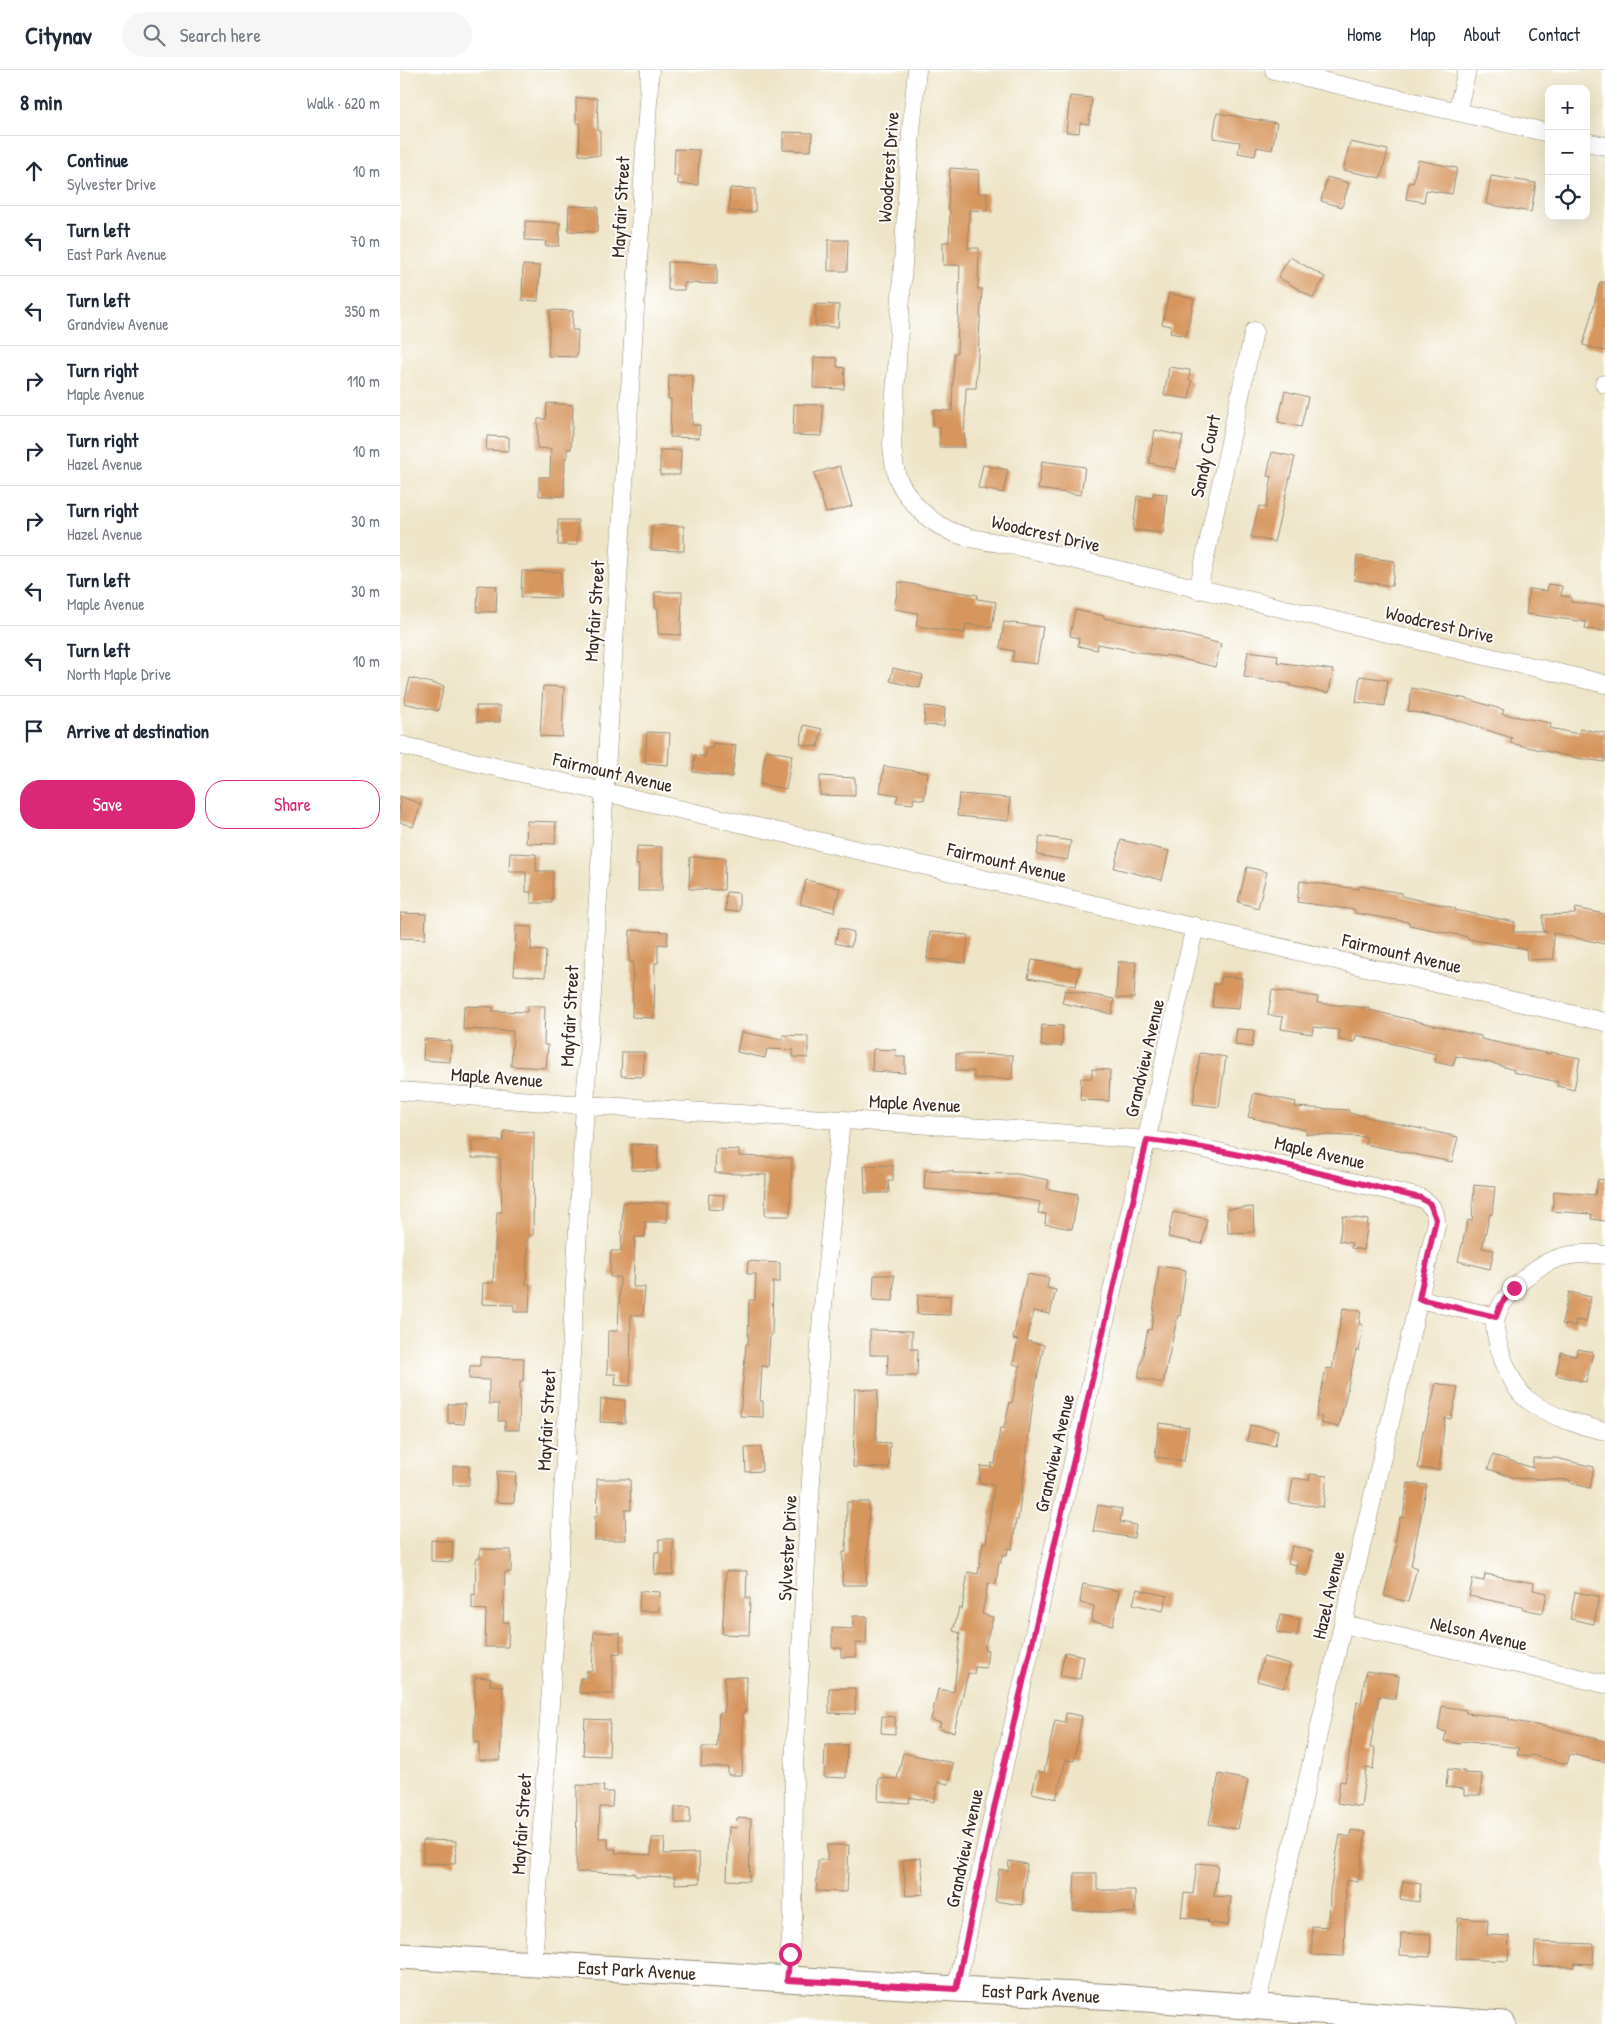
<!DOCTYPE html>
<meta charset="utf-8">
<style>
body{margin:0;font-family:"Patrick Hand",sans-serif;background:#f6f6f7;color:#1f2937}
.controls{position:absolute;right:15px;top:15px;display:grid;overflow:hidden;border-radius:10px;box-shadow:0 5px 20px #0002}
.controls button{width:45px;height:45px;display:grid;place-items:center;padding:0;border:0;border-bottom:1px solid #e0e1e3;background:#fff;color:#1f2937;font:25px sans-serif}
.stop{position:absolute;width:15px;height:15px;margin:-11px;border:4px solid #db2777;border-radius:50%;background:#fff}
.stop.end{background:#db2777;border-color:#fff;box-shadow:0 1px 5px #0008}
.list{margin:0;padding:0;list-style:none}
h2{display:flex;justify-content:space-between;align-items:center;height:65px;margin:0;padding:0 20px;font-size:21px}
h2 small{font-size:16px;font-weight:400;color:#747a83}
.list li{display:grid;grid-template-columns:32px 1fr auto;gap:15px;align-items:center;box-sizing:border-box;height:70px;padding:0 20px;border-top:1px solid #e0e1e3}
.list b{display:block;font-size:19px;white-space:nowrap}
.list p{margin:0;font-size:16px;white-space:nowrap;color:#747a83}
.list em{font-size:16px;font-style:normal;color:#747a83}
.actions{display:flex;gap:10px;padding:15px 20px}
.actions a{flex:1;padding:11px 0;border:1px solid #db2777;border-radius:20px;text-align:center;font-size:18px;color:#db2777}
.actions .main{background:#db2777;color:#fff}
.icon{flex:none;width:28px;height:28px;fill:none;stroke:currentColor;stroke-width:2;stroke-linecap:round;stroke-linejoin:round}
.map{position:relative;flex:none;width:1205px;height:1954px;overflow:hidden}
header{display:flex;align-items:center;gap:30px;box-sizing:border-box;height:70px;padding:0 25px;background:#fff;border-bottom:1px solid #e0e1e3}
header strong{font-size:24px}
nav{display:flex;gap:28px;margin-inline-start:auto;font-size:18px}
.search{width:350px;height:45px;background:#f6f6f7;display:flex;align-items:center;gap:12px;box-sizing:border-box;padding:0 18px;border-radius:28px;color:#747a83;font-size:19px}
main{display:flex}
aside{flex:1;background:#fff}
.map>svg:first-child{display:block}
</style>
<header>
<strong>Citynav</strong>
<div class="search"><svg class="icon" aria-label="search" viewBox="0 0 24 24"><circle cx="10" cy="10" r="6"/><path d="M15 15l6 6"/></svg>Search here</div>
<nav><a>Home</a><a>Map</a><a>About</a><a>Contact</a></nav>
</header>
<main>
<aside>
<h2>8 min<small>Walk · 620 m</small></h2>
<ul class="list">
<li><svg class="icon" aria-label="ahead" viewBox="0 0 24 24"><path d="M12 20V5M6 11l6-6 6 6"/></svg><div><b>Continue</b><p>Sylvester Drive</p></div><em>10 m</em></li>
<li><svg class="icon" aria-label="left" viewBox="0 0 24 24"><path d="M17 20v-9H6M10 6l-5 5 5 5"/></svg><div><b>Turn left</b><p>East Park Avenue</p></div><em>70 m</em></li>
<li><svg class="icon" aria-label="left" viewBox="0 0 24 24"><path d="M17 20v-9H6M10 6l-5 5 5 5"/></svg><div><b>Turn left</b><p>Grandview Avenue</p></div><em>350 m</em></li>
<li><svg class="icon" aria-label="right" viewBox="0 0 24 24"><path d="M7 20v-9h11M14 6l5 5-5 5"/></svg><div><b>Turn right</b><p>Maple Avenue</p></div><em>110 m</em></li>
<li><svg class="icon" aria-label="right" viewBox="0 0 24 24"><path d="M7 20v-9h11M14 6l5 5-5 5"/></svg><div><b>Turn right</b><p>Hazel Avenue</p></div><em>10 m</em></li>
<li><svg class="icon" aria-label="right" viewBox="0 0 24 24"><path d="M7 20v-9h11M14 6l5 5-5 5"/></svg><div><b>Turn right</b><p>Hazel Avenue</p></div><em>30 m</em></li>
<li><svg class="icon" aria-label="left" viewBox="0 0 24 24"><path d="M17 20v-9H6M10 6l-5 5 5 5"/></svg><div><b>Turn left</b><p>Maple Avenue</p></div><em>30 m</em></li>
<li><svg class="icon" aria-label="left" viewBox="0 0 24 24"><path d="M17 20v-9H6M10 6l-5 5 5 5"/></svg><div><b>Turn left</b><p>North Maple Drive</p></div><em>10 m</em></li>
<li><svg class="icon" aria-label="arrive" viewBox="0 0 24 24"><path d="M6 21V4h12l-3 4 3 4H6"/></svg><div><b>Arrive at destination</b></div></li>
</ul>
<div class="actions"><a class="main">Save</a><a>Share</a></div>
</aside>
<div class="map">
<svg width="1205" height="1954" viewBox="0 0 1205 1954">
<rect width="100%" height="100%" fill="#fff"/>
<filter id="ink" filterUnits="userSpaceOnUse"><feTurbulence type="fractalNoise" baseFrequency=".02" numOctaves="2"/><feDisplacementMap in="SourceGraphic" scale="10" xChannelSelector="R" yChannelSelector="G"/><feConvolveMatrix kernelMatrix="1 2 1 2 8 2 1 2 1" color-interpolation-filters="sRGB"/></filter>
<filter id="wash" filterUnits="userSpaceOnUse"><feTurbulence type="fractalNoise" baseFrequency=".0096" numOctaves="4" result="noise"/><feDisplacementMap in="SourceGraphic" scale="20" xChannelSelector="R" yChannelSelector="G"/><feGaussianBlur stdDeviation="1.12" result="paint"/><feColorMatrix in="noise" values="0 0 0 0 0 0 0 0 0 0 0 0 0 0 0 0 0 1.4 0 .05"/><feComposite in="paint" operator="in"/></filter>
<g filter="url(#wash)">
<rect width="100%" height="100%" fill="#eee5c8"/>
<g id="blocks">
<!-- building -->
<path fill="#d6965d" d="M670,26L692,28L689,54L680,53L679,63L666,62Z
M176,28H197L198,61H200V86L179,85L180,53H176Z
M817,43L877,53L872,80L857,77L855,86L838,83L840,72L813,68Z
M383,62L412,63L411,81L383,80Z
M950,72L988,80L981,108L943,100Z
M275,79L299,80L298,115L278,114V106H274Z
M1018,90L1057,98L1052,124L1026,120L1024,132L1006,129L1009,112L1013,113Z
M550,98L579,100L578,123H587V141L569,140L568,178H579L578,219H582L576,318H566L564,377H539L540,357H533V340L552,341L554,283H557L560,195H543V172H549L550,140L548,139Z
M1091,106L1136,113L1131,142L1086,134Z
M927,107L949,113L942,137L921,131Z
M330,118L355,119V142L329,141Z
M169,136L198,137L197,162L168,161Z
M125,151L160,153L159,176H145L146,171L125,170Z
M428,170H448L447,201H428Z
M890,187L925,207L913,228L878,207Z
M268,192L317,194V214L284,213V220H268Z
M123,195L140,196L138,231L122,230Z
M1200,212H1205V281L1183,275Z
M769,223L794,229L786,266L770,263L771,256L762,254Z
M416,234L439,235L438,257L415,256Z
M150,240L173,241L172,260H178L177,287L148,286Z
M414,287L437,288V297L445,298L444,319L413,318Z
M769,297L790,300L789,310L792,311L789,329L764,325Z
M269,305H293L292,355H300L299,368L270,367L271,329H268Z
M885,321L908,327L901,357L878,352Z
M147,333L173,335L171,379H167V388H165L164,426H139V407H150L151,379L137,378L138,349H146Z
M394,334L423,335L422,366L393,365Z
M755,360L783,366L776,399L749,393Z
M87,366L109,367V381L86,380Z
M260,380H281L280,405H260Z
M872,382L895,387L874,472L851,467L859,436L866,438L872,407L867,406Z
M642,391L685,397L681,425L638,419Z
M583,395L608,400L603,423L578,418Z
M440,396L452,436L426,443L414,403Z
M753,423L767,424L763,463L733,460L737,426L753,428Z
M158,450H178L177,475H158Z
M252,455L284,456V481L251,480Z
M957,486L995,491L992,516L954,510Z
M122,501L161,502L160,528L121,527Z
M499,512L578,525L577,529L596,532L592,558L566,554L565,563L516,556L518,543L494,539Z
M1148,514L1162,516L1161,526L1171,527V532L1205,536V561L1185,559L1186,552L1126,544L1129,519L1147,521Z
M78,515L97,516L96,542H77Z
M255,522H282L281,565L258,564V538H255Z
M675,540L704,546V548L771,561L821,574L815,597L766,585L765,587L698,574L697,580L678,576L679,568L670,566Z
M604,552L643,557L637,594L612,591L614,581L600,578Z
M848,581L878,585L877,592L933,600L929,623L890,616L891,614L844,607Z
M493,598L523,605L520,618L490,611Z
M960,606L988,610L985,636L956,632Z
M10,608L44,616L38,641L4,633Z
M143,616L164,617L162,667L140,666Z
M1012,618L1067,629L1104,640L1102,644L1151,653L1150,658L1179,664L1180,659L1205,663V692L1176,688L1110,673L1112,668L1056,650L1008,641Z
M76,636H100V652H77Z
M525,636L545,638L544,656L524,655Z
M404,655L422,659L418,677L400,674Z
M247,662L270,663L268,695L245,693Z
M313,673L336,676L332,707L293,702L295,685L305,687L306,678L312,679Z
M366,680L392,685L386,719L360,714Z
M484,696L528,703L524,730L514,728L513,734L496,732L498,725L480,722Z
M420,706L455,708V726L420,725Z
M559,724L610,728L609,751L557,746Z
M0,726L21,734L13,757L0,752Z
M127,751L156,752L155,774L126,773Z
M640,766L671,771L667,790L637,785Z
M721,770L769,781L762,810L714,798Z
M237,776L262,777V821H238L239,795H236Z
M110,783L136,784V801H153L152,833H131V822H126V802H109Z
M290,787L325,788L324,820L289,819Z
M847,797L867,802L858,838L838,832Z
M406,810L440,818L434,842L400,834Z
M900,811L959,819V816L1002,823L1001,826L1055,838V840L1115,852L1113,862H1148L1143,861V845L1175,844L1176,838L1205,844V874L1153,863L1154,889L1127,890L1126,879L1067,869L1068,867L1009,855V852L955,843V840L897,832Z
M326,822L339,823V841H325Z
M0,843L26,844L25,869L0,868Z
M116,856L132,857L131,880L146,881L145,907L114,905Z
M439,858L454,862L451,877L435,873Z
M230,860L268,862L267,875L258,874V893H255L254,948L232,947L233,892H229Z
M530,862L568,865L565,893L527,889Z
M632,890L680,898L676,916L628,908Z
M718,892H736L734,928H716Z
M821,906L842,908L839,939L812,937L814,914H820Z
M665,920L714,929L712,944L662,933Z
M872,920L918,927L917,933L969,938V940L1081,966V969L1150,984V982L1180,988L1174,1020L1157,1016L1158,1012L1113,1002L1114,1000L1095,994L1056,986L1053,996L1035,992L1036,984L956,965L955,972L939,970V960L913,957L912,964L881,959L883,947L868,945Z
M64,936L93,937V941L127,942V936H145L144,975H148L146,998L111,996L113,961L63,959Z
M642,955L663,956L662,976H641Z
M837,959L854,960L852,977L835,975Z
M341,962L383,970V965L408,966V988L393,987V980L367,979L365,988L337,982Z
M24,969L51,971L50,992L23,990Z
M473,979L496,980V987H505V1003L472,1001Z
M222,982H244L243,1007L221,1006Z
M800,983L826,987L819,1037L793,1034Z
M556,984L613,985L612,1009L574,1008V1001H556Z
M692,999L710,1000L709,1031L680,1030L681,1008H692Z
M854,1023L896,1032L895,1037L949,1040V1043L1058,1067L1052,1092L965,1074L967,1067L906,1064V1060L848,1047Z
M104,1061L134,1062L133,1165H128L126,1214H130L129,1242H114V1235L82,1234L83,1213H93L97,1142H102L100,1088H72V1070L103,1071Z
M232,1074L258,1075L257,1101L231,1100Z
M316,1079L339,1080V1086L392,1088L390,1146H365L366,1105L315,1103Z
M493,1095V1111H488L489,1123H465L464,1096Z
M525,1100L553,1101V1103L617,1104L649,1110L647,1119L678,1124L672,1159L645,1154L646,1144L638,1143L640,1132L593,1124L524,1119Z
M1198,1109L1205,1110V1151L1191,1149L1192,1144L1152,1141L1154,1121L1195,1125Z
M1074,1115L1095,1117L1092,1144H1090L1082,1178L1094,1180L1090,1199L1058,1191L1068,1150L1072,1151Z
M309,1124L324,1125L323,1140L308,1139Z
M223,1132L268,1133L267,1152H245V1167H235L233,1217H245L243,1245H231L230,1316L215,1315L216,1304H207L208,1261H218L220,1207H210L211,1181H221Z
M853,1137L854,1162L828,1163L827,1139Z
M773,1142L807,1149L802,1174L768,1167Z
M943,1146L968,1150L964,1180L951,1178L952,1173L939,1171Z
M348,1191L380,1193V1212H373L372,1265H370L368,1297L362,1296L360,1331H363V1347L340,1346L346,1274H348L349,1230H355L356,1204H347Z
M759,1196L786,1200L780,1246L778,1245L763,1313L738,1308L748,1259L751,1260Z
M627,1204L649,1208L647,1218L656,1220L650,1244L633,1241L627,1271L644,1275L634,1323L618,1450H616L612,1479L608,1478L607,1485H602L601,1493L599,1492L596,1514L588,1513L582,1544L593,1547L584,1579L588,1580L586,1598L575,1597L574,1604L568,1603L554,1662L539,1659L541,1653L531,1650L538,1619L554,1622L560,1563L553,1561L559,1538L562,1539L568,1502L578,1504L583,1472L586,1473L594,1415L579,1413L581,1396L591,1397L592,1393L595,1394L600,1358H604L610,1332L612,1333L620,1296L613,1294L618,1270L613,1269Z
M474,1205H494L493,1231L473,1230Z
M1169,1222L1191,1227L1186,1252L1176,1250L1175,1256L1162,1254Z
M518,1225L550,1226V1245L517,1244Z
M943,1238L961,1241L959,1254L963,1255L959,1281L956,1280L939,1357L920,1353L922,1347L916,1346L926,1298L932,1299Z
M470,1260L512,1261V1279H518L517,1306H487L488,1285H470Z
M1178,1279L1193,1282L1186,1312L1156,1305L1161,1282L1176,1286Z
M80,1287L124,1288L123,1311H120L119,1360H105V1351H98L99,1334H89V1310L69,1309L70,1296H80Z
M1036,1313L1058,1318L1051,1349L1045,1348L1039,1400L1018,1398L1023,1360H1025Z
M455,1319L478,1320L476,1372L490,1373L489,1398L453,1397Z
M201,1329L225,1330V1353L200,1352Z
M48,1334H65L64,1354L48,1353Z
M759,1353L789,1357L784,1391L755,1387Z
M850,1355L878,1360L875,1376L847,1371Z
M361,1377L362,1401L346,1402L345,1378Z
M1093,1385L1133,1398V1388H1156L1194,1397L1190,1418L1170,1413V1410L1115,1408L1088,1399Z
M53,1396H69V1415H53Z
M97,1401L116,1402L114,1433L96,1432Z
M910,1404L927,1406L923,1437L889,1433L893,1408L909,1410Z
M197,1409H230L231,1440H225L226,1470H195V1446H198Z
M1008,1413L1027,1415L1011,1496L1017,1498L1008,1532L984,1526L997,1473H995L1000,1447L1003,1448Z
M447,1432H469L466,1515H442L443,1482H446Z
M698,1435L722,1439L720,1452L736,1455L734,1468L693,1461Z
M259,1469H273V1505L254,1504L255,1482H259Z
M31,1470L53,1472L52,1492L31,1491Z
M892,1476L913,1481L907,1506L895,1503L897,1495L888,1493Z
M80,1479L111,1480V1502H105L103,1552H109L108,1577H85L86,1540L72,1539V1524L75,1525L76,1488H80Z
M326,1501H347L346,1528H350L349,1565L322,1564Z
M1085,1504L1134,1513L1133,1520L1147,1523L1143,1543L1122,1539L1123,1537L1069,1526L1073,1509L1084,1511Z
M683,1514L719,1521L713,1555L691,1551L694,1536L680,1533Z
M737,1519L767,1526L763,1541L733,1534Z
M240,1521L260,1522L259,1541H239Z
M1175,1522L1199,1526L1194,1554L1170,1549Z
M880,1545L900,1549L897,1566L877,1562Z
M453,1546H467L466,1573H456V1587H441V1578H432V1558L453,1559Z
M194,1562L220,1563V1584L213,1583V1624L179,1623L180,1608H186V1601H192Z
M665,1582L684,1586L680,1609L660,1606Z
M863,1587L890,1594L884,1618L857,1611Z
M966,1601L999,1606L996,1629L979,1626L970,1678H975L973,1699L966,1698L961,1737L937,1733L940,1711L945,1712L957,1632L961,1633Z
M75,1607L91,1608L90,1615L103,1616L100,1690H79V1672H74Z
M325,1607H347L346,1641H343L342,1705H328V1697H301L302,1677H317L319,1643H324Z
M429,1618H455V1644L429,1643Z
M1042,1636L1066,1640V1643L1109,1648V1650L1152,1658L1205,1671V1692L1170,1684L1167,1694L1131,1685L1130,1687L1117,1685L1119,1678L1061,1671L1060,1674L1044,1671L1046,1662L1038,1660Z
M666,1643L682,1646L674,1691L666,1690L656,1729L632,1723L637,1701L644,1703L655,1650L665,1652Z
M482,1646L495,1647V1664L481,1663Z
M185,1649L210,1650L209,1686L183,1685Z
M425,1675H447L446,1708L424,1707Z
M503,1683L553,1693L549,1714L538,1712L534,1732L510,1727L509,1733L478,1731L479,1708L497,1709Z
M1048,1699L1064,1701V1703L1082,1704L1081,1725H1064V1719L1046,1717Z
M819,1704L848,1710L838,1759L809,1754Z
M177,1715L204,1716L203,1722H213L212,1737H200L199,1768H208V1779H216L215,1783L251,1785L252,1768H265L264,1784L299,1783L300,1813L275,1814V1807L235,1806V1803L176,1802Z
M275,1737H290V1753H275Z
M337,1748L351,1749L349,1811L327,1810L329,1757L336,1758Z
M951,1760L966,1762L958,1812L946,1810L944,1886L912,1885V1856L929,1857L930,1821L940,1765L950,1767Z
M23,1770L56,1771L55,1794L23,1793Z
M427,1775H449L447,1822L416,1821L418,1790H427Z
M521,1788L524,1824L506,1826L503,1790Z
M609,1791L627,1794L622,1835L595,1831L599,1799L608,1801Z
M797,1793L818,1795L814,1826L831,1827L828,1855L807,1853L808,1850L781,1847L784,1823L793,1824Z
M675,1803H697V1820H735V1843L673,1841Z
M1003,1811L1021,1814L1019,1832L1000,1829Z
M1058,1848L1088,1850L1087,1865L1109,1866L1108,1891L1056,1889Z
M1001,1863L1031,1864L1030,1887L1000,1885Z
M1135,1872L1194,1874L1193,1894L1174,1893V1897L1134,1896Z"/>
</g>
</g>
<g filter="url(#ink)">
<use href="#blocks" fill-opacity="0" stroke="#948873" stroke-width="1"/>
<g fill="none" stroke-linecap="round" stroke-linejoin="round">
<defs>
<path id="street" d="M517,0L511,61L492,375C493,386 494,396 497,406C504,426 525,448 544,458C564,469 589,471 612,475L1205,614
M874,0L1149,63
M1057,42L1067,0
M1186,72L1205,76
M1204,314H1205
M798,520L854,261
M0,675L1205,952
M0,1021L185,1035L617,1060L747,1070L781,1074L870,1093L1021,1128C1032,1135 1037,1142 1036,1156L943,1554L856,1937
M1205,1185C1164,1179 1134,1193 1109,1225C1102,1233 1095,1243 1095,1255C1095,1268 1100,1280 1104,1292C1110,1305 1116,1321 1128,1330C1151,1347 1178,1355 1205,1361
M1019,1229L1096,1247
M943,1554L1205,1614
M133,1894L159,1496L185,1035L250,0
M387,1909L393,1848L394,1694L415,1344L422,1246L441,1050
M556,1919L594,1739L795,856"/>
<path id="secondary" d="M0,1886L556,1919L718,1927L1103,1954"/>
</defs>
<!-- street casing -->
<use href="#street" stroke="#948873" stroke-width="19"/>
<!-- secondary casing -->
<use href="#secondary" stroke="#948873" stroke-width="27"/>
<!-- street -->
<use href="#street" stroke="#fff" stroke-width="18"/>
<!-- secondary -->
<use href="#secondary" stroke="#fff" stroke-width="25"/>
</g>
</g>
<g fill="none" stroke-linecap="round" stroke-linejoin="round" filter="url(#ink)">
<!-- route -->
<path stroke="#db2777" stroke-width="6" d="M390,1884L387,1910L556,1919L594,1739L747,1070C839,1080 931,1107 1021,1128L1030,1134L1036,1149L1019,1229L1096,1247L1101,1234L1114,1218"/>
</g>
<g text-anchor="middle" stroke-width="4" stroke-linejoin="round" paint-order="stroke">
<!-- street labels -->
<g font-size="19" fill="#3b2a1e" stroke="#fff">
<text transform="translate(488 97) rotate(-86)" y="7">Woodcrest Drive</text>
<text transform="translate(220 137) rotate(-87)" y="7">Mayfair Street</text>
<text transform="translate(805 386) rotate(-78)" y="7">Sandy Court</text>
<text transform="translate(646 463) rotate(13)" y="7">Woodcrest Drive</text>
<text transform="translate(194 541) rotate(-86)" y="7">Mayfair Street</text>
<text transform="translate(1040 554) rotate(13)" y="7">Woodcrest Drive</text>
<text transform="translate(213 702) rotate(13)" y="7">Fairmount Avenue</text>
<text transform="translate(607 792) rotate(13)" y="7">Fairmount Avenue</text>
<text transform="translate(1002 883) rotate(13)" y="7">Fairmount Avenue</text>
<text transform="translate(169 946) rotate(-87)" y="7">Mayfair Street</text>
<text transform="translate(744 988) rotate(-77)" y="7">Grandview Avenue</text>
<text transform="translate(97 1007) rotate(4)" y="7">Maple Avenue</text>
<text transform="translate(515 1033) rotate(3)" y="7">Maple Avenue</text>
<text transform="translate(920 1082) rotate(13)" y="7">Maple Avenue</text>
<text transform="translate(146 1350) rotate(-87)" y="7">Mayfair Street</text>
<text transform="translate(654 1383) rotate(-77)" y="7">Grandview Avenue</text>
<text transform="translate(387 1478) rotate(-87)" y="7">Sylvester Drive</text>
<text transform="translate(928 1525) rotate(-77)" y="7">Hazel Avenue</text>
<text transform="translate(1079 1563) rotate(13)" y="7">Nelson Avenue</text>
<text transform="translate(121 1754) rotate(-86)" y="7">Mayfair Street</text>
<text transform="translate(564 1778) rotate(-78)" y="7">Grandview Avenue</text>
<text transform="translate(237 1900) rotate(3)" y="7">East Park Avenue</text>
<text transform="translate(641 1923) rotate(3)" y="7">East Park Avenue</text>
</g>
</g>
</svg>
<div class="controls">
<button>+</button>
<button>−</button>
<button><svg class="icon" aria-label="locate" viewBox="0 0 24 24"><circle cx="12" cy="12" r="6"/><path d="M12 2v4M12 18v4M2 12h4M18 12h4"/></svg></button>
</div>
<div class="stop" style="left:390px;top:1884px"></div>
<div class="stop end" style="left:1114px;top:1218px"></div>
</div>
</main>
